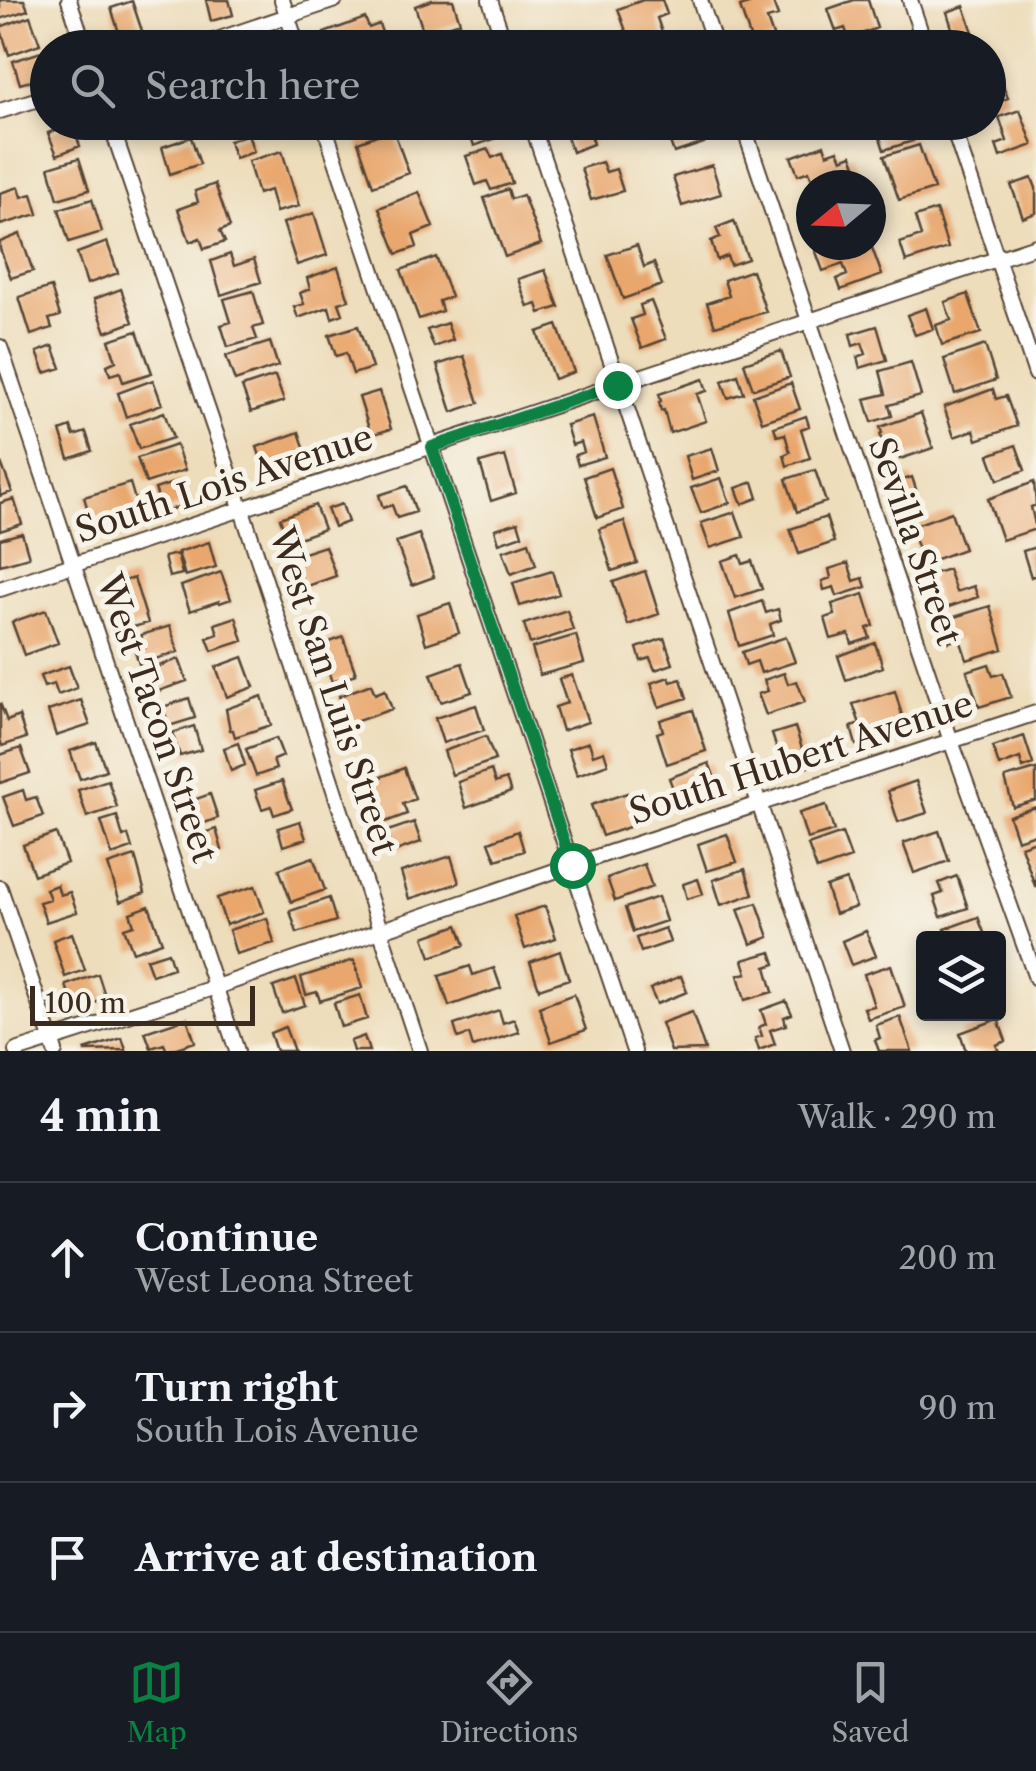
<!DOCTYPE html>
<meta charset="utf-8">
<style>
body{margin:0;font-family:"Libre Caslon Text",serif;background:#242831;color:#f1f3f6}
.controls{position:absolute;right:30px;bottom:30px;display:grid;overflow:hidden;border-radius:10px;box-shadow:0 5px 15px #0003}
.controls button{width:90px;height:90px;display:grid;place-items:center;padding:0;border:0;border-bottom:2px solid #363941;background:#171b24;color:#f1f3f6;font:50px sans-serif}
.compass{position:absolute;left:796px;top:170px;width:90px;height:90px;border-radius:50%;background:#171b24;box-shadow:0 5px 15px #0003;rotate:251deg}
.scale{position:absolute;left:30px;bottom:25px;width:225px;box-sizing:border-box;padding-left:10px;border:5px solid #3b2a1e;border-top:0;font-size:28px;line-height:35px;white-space:nowrap;color:#3b2a1e;-webkit-text-stroke:8px #f7f3e8;paint-order:stroke}
.stop{position:absolute;width:30px;height:30px;margin:-22px;border:8px solid #0b8043;border-radius:50%;background:#fff}
.stop.end{background:#0b8043;border-color:#fff;box-shadow:0 2px 10px #0008}
.list{margin:0;padding:0;list-style:none}
h2{display:flex;justify-content:space-between;align-items:center;height:130px;margin:0;padding:0 40px;font-size:42px}
h2 small{font-size:32px;font-weight:400;color:#9ea1a6}
.list li{display:grid;grid-template-columns:65px 1fr auto;gap:30px;align-items:center;box-sizing:border-box;height:150px;padding:0 40px;border-top:2px solid #363941}
.list b{display:block;font-size:38px;white-space:nowrap}
.list p{margin:0;font-size:32px;white-space:nowrap;color:#9ea1a6}
.list em{font-size:32px;font-style:normal;color:#9ea1a6}
.icon{flex:none;width:55px;height:55px;fill:none;stroke:currentColor;stroke-width:2;stroke-linecap:round;stroke-linejoin:round}
.map{position:relative;flex:none;width:1036px;height:1051px;overflow:hidden}
.search{position:absolute;background:#171b24;box-shadow:0 5px 15px #0003;left:30px;right:30px;top:30px;height:110px;display:flex;align-items:center;gap:25px;box-sizing:border-box;padding:0 35px;border-radius:55px;color:#9ea1a6;font-size:38px}
.sheet{height:580px;background:#171b24}
nav{display:flex;justify-content:space-around;align-items:center;box-sizing:border-box;height:140px;border-top:2px solid #363941;background:#171b24;font-size:28px;color:#9ea1a6}
nav a{display:grid;justify-items:center;gap:5px}
nav .on{color:#0b8043}
.map>svg:first-child{display:block}
</style>
<div class="map">
<svg width="1036" height="1051" viewBox="0 0 1036 1051">
<rect width="100%" height="100%" fill="#f7f3e8"/>
<filter id="ink" filterUnits="userSpaceOnUse"><feTurbulence type="fractalNoise" baseFrequency=".01" numOctaves="2"/><feDisplacementMap in="SourceGraphic" scale="20" xChannelSelector="R" yChannelSelector="G"/><feConvolveMatrix kernelMatrix="1 2 1 2 8 2 1 2 1" color-interpolation-filters="sRGB"/></filter>
<filter id="wash" filterUnits="userSpaceOnUse"><feTurbulence type="fractalNoise" baseFrequency=".0048" numOctaves="4" result="noise"/><feDisplacementMap in="SourceGraphic" scale="40" xChannelSelector="R" yChannelSelector="G"/><feGaussianBlur stdDeviation="2.25" result="paint"/><feColorMatrix in="noise" values="0 0 0 0 0 0 0 0 0 0 0 0 0 0 0 0 0 1.4 0 .05"/><feComposite in="paint" operator="in"/></filter>
<g filter="url(#wash)">
<rect width="100%" height="100%" fill="#edddbb"/>
<g id="blocks">
<!-- building -->
<path fill="#e9a76e" d="M0,0H24L28,10L0,19Z
M206,0H229L233,15L211,21Z
M432,0H453L460,22L424,34L415,6Z
M643,0H662L667,14L657,18L664,38L632,48L618,9Z
M759,0H772L778,16L767,19L774,39L753,46L740,7Z
M854,0H868L877,28L849,39L845,28L836,31L828,9Z
M132,1L146,43L124,48L111,8Z
M964,6L974,35L956,41L947,12Z
M30,16L40,44L9,55L0,27Z
M365,18L369,28L379,24L386,44L375,48H329L324,33Z
M464,28L471,48H448L444,35Z
M41,52L48,76L20,84L13,61Z
M995,64L1008,98L988,105V66Z
M1020,110L1033,145L1000,157L996,145L1007,141L999,117Z
M454,122H489L494,139L474,146L468,127L457,131Z
M562,122H622V123L590,134L593,144L572,152Z
M663,122H697L704,143L674,153Z
M875,122H908L913,141L884,150Z
M72,124L80,146L57,155L48,133Z
M393,129L409,173L373,186L358,142Z
M248,134L254,152L235,158L229,141Z
M191,137L200,164L170,174L162,147Z
M824,145L827,154L838,150L842,159L852,155L859,173L829,185H814L809,171L798,175L791,157Z
M919,145L934,189L899,200L884,156Z
M488,149L492,158L502,154L512,183L491,190L487,181L476,185L466,156Z
M282,151L299,206L276,212L270,190L258,194L248,161Z
M79,158L89,190L58,199L49,167Z
M602,162L606,172L616,169L623,191L591,200L581,168Z
M712,165L721,194L682,206L673,177Z
M1032,178L1036,188V213L1023,218L1011,185Z
M215,184L230,227L220,231L225,242L204,249L200,238L190,242L178,209L198,202L195,191Z
M19,187L22,197L32,194L38,214L0,225V193Z
M508,189L511,199L523,195L541,244L505,257L484,198Z
M419,192L433,227L413,235L417,247L397,254L379,208Z
M92,199L102,232L69,242L59,209Z
M936,210L948,248L906,262L900,243L921,236L915,217Z
M314,213L327,255L297,265L283,223Z
M734,221L748,259L730,265L727,256L717,260L711,241L720,237L716,228Z
M20,234L33,271L11,278L0,249V242Z
M107,242L118,273L87,284L77,253Z
M637,245L644,267L654,263L662,285L623,299L607,255Z
M827,245H871L882,275L841,290L837,279L847,275L843,264L823,271L815,249Z
M230,254L234,266L254,259L261,282L221,295L211,261Z
M436,257L451,297L439,301L442,311L419,319L401,270Z
M338,267L349,300L339,303L343,314L332,318L329,307L298,318L294,307L304,304L300,293L310,289L307,278Z
M545,270L559,307L540,313L537,304L528,307L518,279Z
M752,270L766,312L715,326L707,303L729,296L724,280Z
M51,287L60,316L49,319L52,328L31,335L19,297Z
M121,289L133,322L106,332L94,299Z
M253,291L263,325L253,328L257,339L228,347L221,325L231,322L224,299Z
M968,294L981,333L942,345L936,325L951,320L945,302Z
M651,301L666,339L642,348L631,319L643,315L640,305Z
M926,308L933,329L915,335L907,315Z
M447,323L453,340L434,347L427,330Z
M557,325L574,372L554,379L537,332Z
M358,326L372,368L353,374L346,353L336,356L329,335Z
M877,326L887,360L860,368L857,357L866,354L862,343L853,346L850,334Z
M137,331L152,373L123,382L120,372L110,375L107,365L116,361L109,340Z
M270,342L278,366L235,381L226,356Z
M985,345L996,380L955,394L944,359Z
M53,346L61,368L45,373L37,352Z
M781,351L790,377L753,389L744,363Z
M464,356L479,403L452,412L437,365Z
M911,362L921,396L889,405L892,416L872,422L865,399L886,394L880,371Z
M738,375L744,393L728,398L722,381Z
M275,376L284,401L251,412L242,387Z
M703,379L707,391L697,394L706,421L670,433L664,410L661,411L659,402L661,401L659,394Z
M153,380L162,404L126,417L118,393Z
M791,383L800,409L762,422L753,396Z
M993,389L996,399L1006,396L1017,426L977,440L974,430L954,437L944,407Z
M379,391L391,429L371,435L359,397Z
M164,412L173,438L139,449L130,424Z
M921,413L933,448L900,459L898,449L886,453L880,434L882,433L880,427Z
M806,416L809,426L801,429L810,458L787,466L784,455L790,452L785,434L777,436L774,427Z
M593,417L605,457L578,465L575,455L584,452L581,442L572,445L566,425Z
M71,427L74,436L86,432L92,451L69,459L60,431Z
M299,432L307,456L265,471L257,447Z
M176,445L185,470L146,483L137,458Z
M1016,445L1025,470L998,480L989,455Z
M712,448L719,471L692,480L685,456Z
M505,456L516,493L491,501L480,463Z
M0,460L12,492L0,496Z
M610,468L623,509L597,518L584,477Z
M815,470L826,502L797,512L786,479Z
M912,477L921,505L904,511L894,483Z
M721,478L730,503L701,513L691,488Z
M182,480L190,503L163,512L155,489Z
M753,482L758,498L742,504L736,488Z
M1034,482L1036,505L1031,507L1036,529L1002,540L988,499Z
M130,483L138,510L92,524L84,497Z
M407,486L416,512L397,518L392,505L383,508L379,495Z
M14,499L22,524L0,531V503Z
M342,504L348,522L334,527L327,509Z
M315,505L324,529L288,542L280,518Z
M735,512L744,537L710,548L701,523Z
M951,512L964,549L923,564L910,527Z
M826,517L834,542L799,554L790,529Z
M624,521L637,563L612,571L599,529Z
M518,522L522,535L499,543L495,529Z
M22,533L29,557L0,565V539Z
M419,534L434,577L412,585L396,542Z
M209,542L216,567L185,576L178,552Z
M529,542L536,565L511,574L503,551Z
M325,546L336,576L305,587L294,556Z
M1036,547V575L1031,577L1023,551Z
M177,554L182,574L169,577L164,557Z
M740,555L743,564L752,561L762,589L735,598L722,561Z
M848,563L854,581L863,578L866,587L837,596L834,587L824,590L822,581L831,578L829,569Z
M948,569L956,592L974,586L978,597L940,610L929,575Z
M552,571L559,594L520,606L513,583Z
M645,571L659,614L628,625L613,582Z
M221,572L231,599L220,603L219,601L190,611L181,586Z
M134,578L148,623L130,628L116,583Z
M864,594L874,626L867,628L870,638L852,644L849,634L831,639L825,618L835,615L832,604Z
M762,601L766,613L778,609L781,620L770,624L773,635L739,646L729,613Z
M450,603L459,633L426,644L417,614Z
M990,606L1003,649L967,660L960,639L948,642L941,621Z
M46,610L58,643L24,655L12,622Z
M567,610L573,630L530,644L524,624Z
M236,617L243,641L212,651L207,638L218,634L215,624Z
M170,626L178,652L139,664L135,651L145,648L141,635Z
M576,635L584,663L540,675L532,648Z
M343,637L356,674L332,682L319,646Z
M786,637L795,662L761,673L757,661L746,665L742,652Z
M664,638L673,664L655,670L650,658L641,661L637,648Z
M875,643L883,667L846,680L838,656Z
M243,657L254,687L227,697L216,667Z
M179,659L187,681L153,693L149,682L160,678L156,667Z
M462,663L472,692L441,702L431,674Z
M989,664L993,676L1003,673L1011,697L979,707L967,671Z
M69,666L77,688L58,695L54,684L44,687L40,676Z
M784,673L788,684L797,681L805,702L766,715L758,694L768,691L764,680Z
M572,675L588,722L562,731L555,707L567,703L559,679Z
M669,677L671,682L681,679L687,698L659,707L651,683Z
M371,684L375,694L385,690L392,709L349,724L339,696Z
M895,691L903,719L892,723L893,727L882,730L884,736L856,745L851,727L860,724L853,704Z
M262,696L271,725L235,737L233,730H230L226,709Z
M189,698L195,718L169,726L163,707Z
M81,700L90,725L56,736L48,711Z
M0,703L7,721L19,716L26,738L2,746L0,739Z
M476,705L484,730L443,743L435,718Z
M693,710L706,751L667,764L657,733L663,731L660,720Z
M194,726L201,750L180,756L172,733Z
M795,727L808,767L785,774L772,734Z
M486,736L495,760L452,775L444,751Z
M1024,736L1033,764L1023,768L1020,758L999,766L993,747Z
M276,738L283,756L273,760L276,769L256,776L246,749Z
M96,742L106,770L80,779L70,751Z
M589,742L593,755L604,751L608,764L577,775L568,749Z
M238,743L245,765L231,771L224,748Z
M21,748L30,773L0,783V755Z
M709,763L714,776L704,780L708,793L668,807L664,794L674,791L669,778Z
M404,768L415,799L403,804L407,814L383,823L368,782Z
M1036,769V800L1013,807L1005,778Z
M491,770L495,783L506,779L511,792L466,808L458,782Z
M108,780L117,807L87,817L78,790Z
M282,781L292,809L274,815L271,806L262,809L255,790Z
M916,781L927,813L898,822L888,791Z
M23,790L26,800L36,797L43,816L14,826L3,797Z
M627,793L638,824L602,836L591,805Z
M210,794L218,818L194,827L185,803Z
M826,805L834,831L807,839L799,813Z
M1036,807V834L1017,840L1009,816Z
M117,816L123,837L128,835L132,848L112,855L101,821Z
M300,821L306,839L283,846L278,828Z
M414,822L421,842L393,852L385,832Z
M216,829L222,850L203,857L197,835Z
M518,831L524,851L496,860L489,842Z
M939,831L949,861L914,873L903,843Z
M56,833L67,863L34,875L23,845Z
M842,833L851,858L817,870L808,845Z
M727,834L737,862L707,871L698,844Z
M1036,841V886H1035L1021,846Z
M135,856L145,893L120,902L108,865Z
M451,856L459,883L409,899L401,872Z
M313,857L325,890L291,902L279,869Z
M644,864L652,887L615,901L607,878Z
M745,869L753,894L721,905L713,880Z
M957,876L968,908L941,917L934,896L943,893L939,883Z
M698,879L703,894L687,899L683,884Z
M846,880L856,907L835,914L826,887Z
M57,885L60,895L70,892L77,912L46,922L39,902L50,899L46,889Z
M255,886L264,912L226,925L217,898Z
M658,897L666,921L633,932L625,908Z
M329,898L336,921L297,933L290,911Z
M757,903L769,937L751,944L738,909Z
M149,906L162,942L133,952L124,928L134,925L130,913Z
M545,906L556,938L525,949L514,916Z
M978,917L986,938H948L945,929Z
M267,918L274,943L236,954L229,930Z
M458,925L465,945L431,957L424,937Z
M665,928L670,942L641,952L636,938Z
M866,931L876,956L851,965L842,941Z
M72,933L85,970L65,977L53,940Z
M560,951L569,979L539,989L530,962Z
M168,952L173,968L152,975L146,959Z
M771,952L775,964L766,967L773,992L745,1000L738,975L747,973L743,960Z
M354,960L362,988L320,1001L317,992L306,995L301,977Z
M891,965L905,1007L868,1019L864,1008L874,1006L864,974Z
M470,966L473,975L494,968L501,988L449,1006L439,976Z
M98,974L106,999L74,1010L66,985Z
M681,976L687,992L657,1004L650,989Z
M296,979L305,1005L282,1013L273,987Z
M574,994L586,1030L551,1042L539,1007Z
M360,995L367,1019L341,1027L334,1003Z
M786,1001L792,1014L784,1017L786,1025L770,1030L775,1044L759,1050L755,1038L762,1036L759,1027L766,1024L761,1010Z
M499,1010L503,1023L514,1019L519,1032L473,1047L469,1034L458,1038L454,1025Z
M692,1012L705,1050L671,1051L661,1023Z
M900,1017L912,1051H879L875,1040L880,1038L876,1025Z
M187,1018L195,1042L167,1051L164,1044L151,1048L145,1032Z
M998,1019L1006,1041L996,1045L999,1051H966L960,1033Z
M285,1027L294,1051H276L270,1033Z
M364,1036L369,1051H353L350,1041Z
M122,1038L126,1050L85,1051V1050Z"/>
</g>
</g>
<g filter="url(#ink)">
<use href="#blocks" fill-opacity="0" stroke="#564536" stroke-width="2.5"/>
<g fill="none" stroke-linecap="round" stroke-linejoin="round">
<defs>
<path id="street" d="M69,0L85,48
M282,0L298,48
M490,0L506,48
M700,0L716,48
M910,0L926,48
M193,48L335,0
M0,111L48,96
M110,122L242,510L420,1051
M323,122L634,1051
M531,122L842,1051
M742,122L951,741L1036,978
M951,122L1036,374
M0,347L237,1051
M0,589L1036,246
M0,888L55,1051
M16,1051L216,987L572,865L1036,713"/>
</defs>
<!-- street casing -->
<use href="#street" stroke="#564536" stroke-width="18"/>
<!-- street -->
<use href="#street" stroke="#fff" stroke-width="14"/>
</g>
</g>
<g fill="none" stroke-linecap="round" stroke-linejoin="round" filter="url(#ink)">
<!-- route -->
<path stroke="#0b8043" stroke-width="12" d="M572,865L432,447L617,385"/>
</g>
<g text-anchor="middle" stroke-width="10" stroke-linejoin="round" paint-order="stroke">
<!-- street labels -->
<g font-size="35" fill="#3b2a1e" stroke="#f7f3e8">
<text transform="translate(224 484) rotate(-18)" y="12">South Lois Avenue</text>
<text transform="translate(915 541) rotate(71)" y="12">Sevilla Street</text>
<text transform="translate(333 691) rotate(72)" y="12">West San Luis Street</text>
<text transform="translate(157 718) rotate(71)" y="12">West Tacon Street</text>
<text transform="translate(801 758) rotate(-18)" y="12">South Hubert Avenue</text>
</g>
</g>
</svg>
<div class="controls">
<button><svg class="icon" aria-label="layers" viewBox="0 0 24 24"><path d="M12 4l9 5-9 5-9-5zM3 14l9 5 9-5"/></svg></button>
</div>
<svg class="compass" viewBox="-18 -18 36 36"><path d="M0-13l5 13h-10z" fill="#e53935"/><path d="M0 13l5-13h-10z" fill="#9ea1a6"/></svg>
<div class="scale">100 m</div>
<div class="stop" style="left:572px;top:865px"></div>
<div class="stop end" style="left:617px;top:385px"></div>
<div class="search"><svg class="icon" aria-label="search" viewBox="0 0 24 24"><circle cx="10" cy="10" r="6"/><path d="M15 15l6 6"/></svg>Search here</div>
</div>
<section class="sheet">
<h2>4 min<small>Walk · 290 m</small></h2>
<ul class="list">
<li><svg class="icon" aria-label="ahead" viewBox="0 0 24 24"><path d="M12 20V5M6 11l6-6 6 6"/></svg><div><b>Continue</b><p>West Leona Street</p></div><em>200 m</em></li>
<li><svg class="icon" aria-label="right" viewBox="0 0 24 24"><path d="M7 20v-9h11M14 6l5 5-5 5"/></svg><div><b>Turn right</b><p>South Lois Avenue</p></div><em>90 m</em></li>
<li><svg class="icon" aria-label="arrive" viewBox="0 0 24 24"><path d="M6 21V4h12l-3 4 3 4H6"/></svg><div><b>Arrive at destination</b></div></li>
</ul>
</section>
<nav>
<a class="on"><svg class="icon" aria-label="map" viewBox="0 0 24 24"><path d="M3 6l6-2 6 2 6-2v14l-6 2-6-2-6 2zM9 4v14M15 6v14"/></svg>Map</a>
<a><svg class="icon" aria-label="directions" viewBox="0 0 24 24"><path d="M12 3l9 9-9 9-9-9zM9 14v-3h6M13 9l2 2-2 2"/></svg>Directions</a>
<a><svg class="icon" aria-label="saved" viewBox="0 0 24 24"><path d="M7 4h10v16l-5-4-5 4z"/></svg>Saved</a>
</nav>
